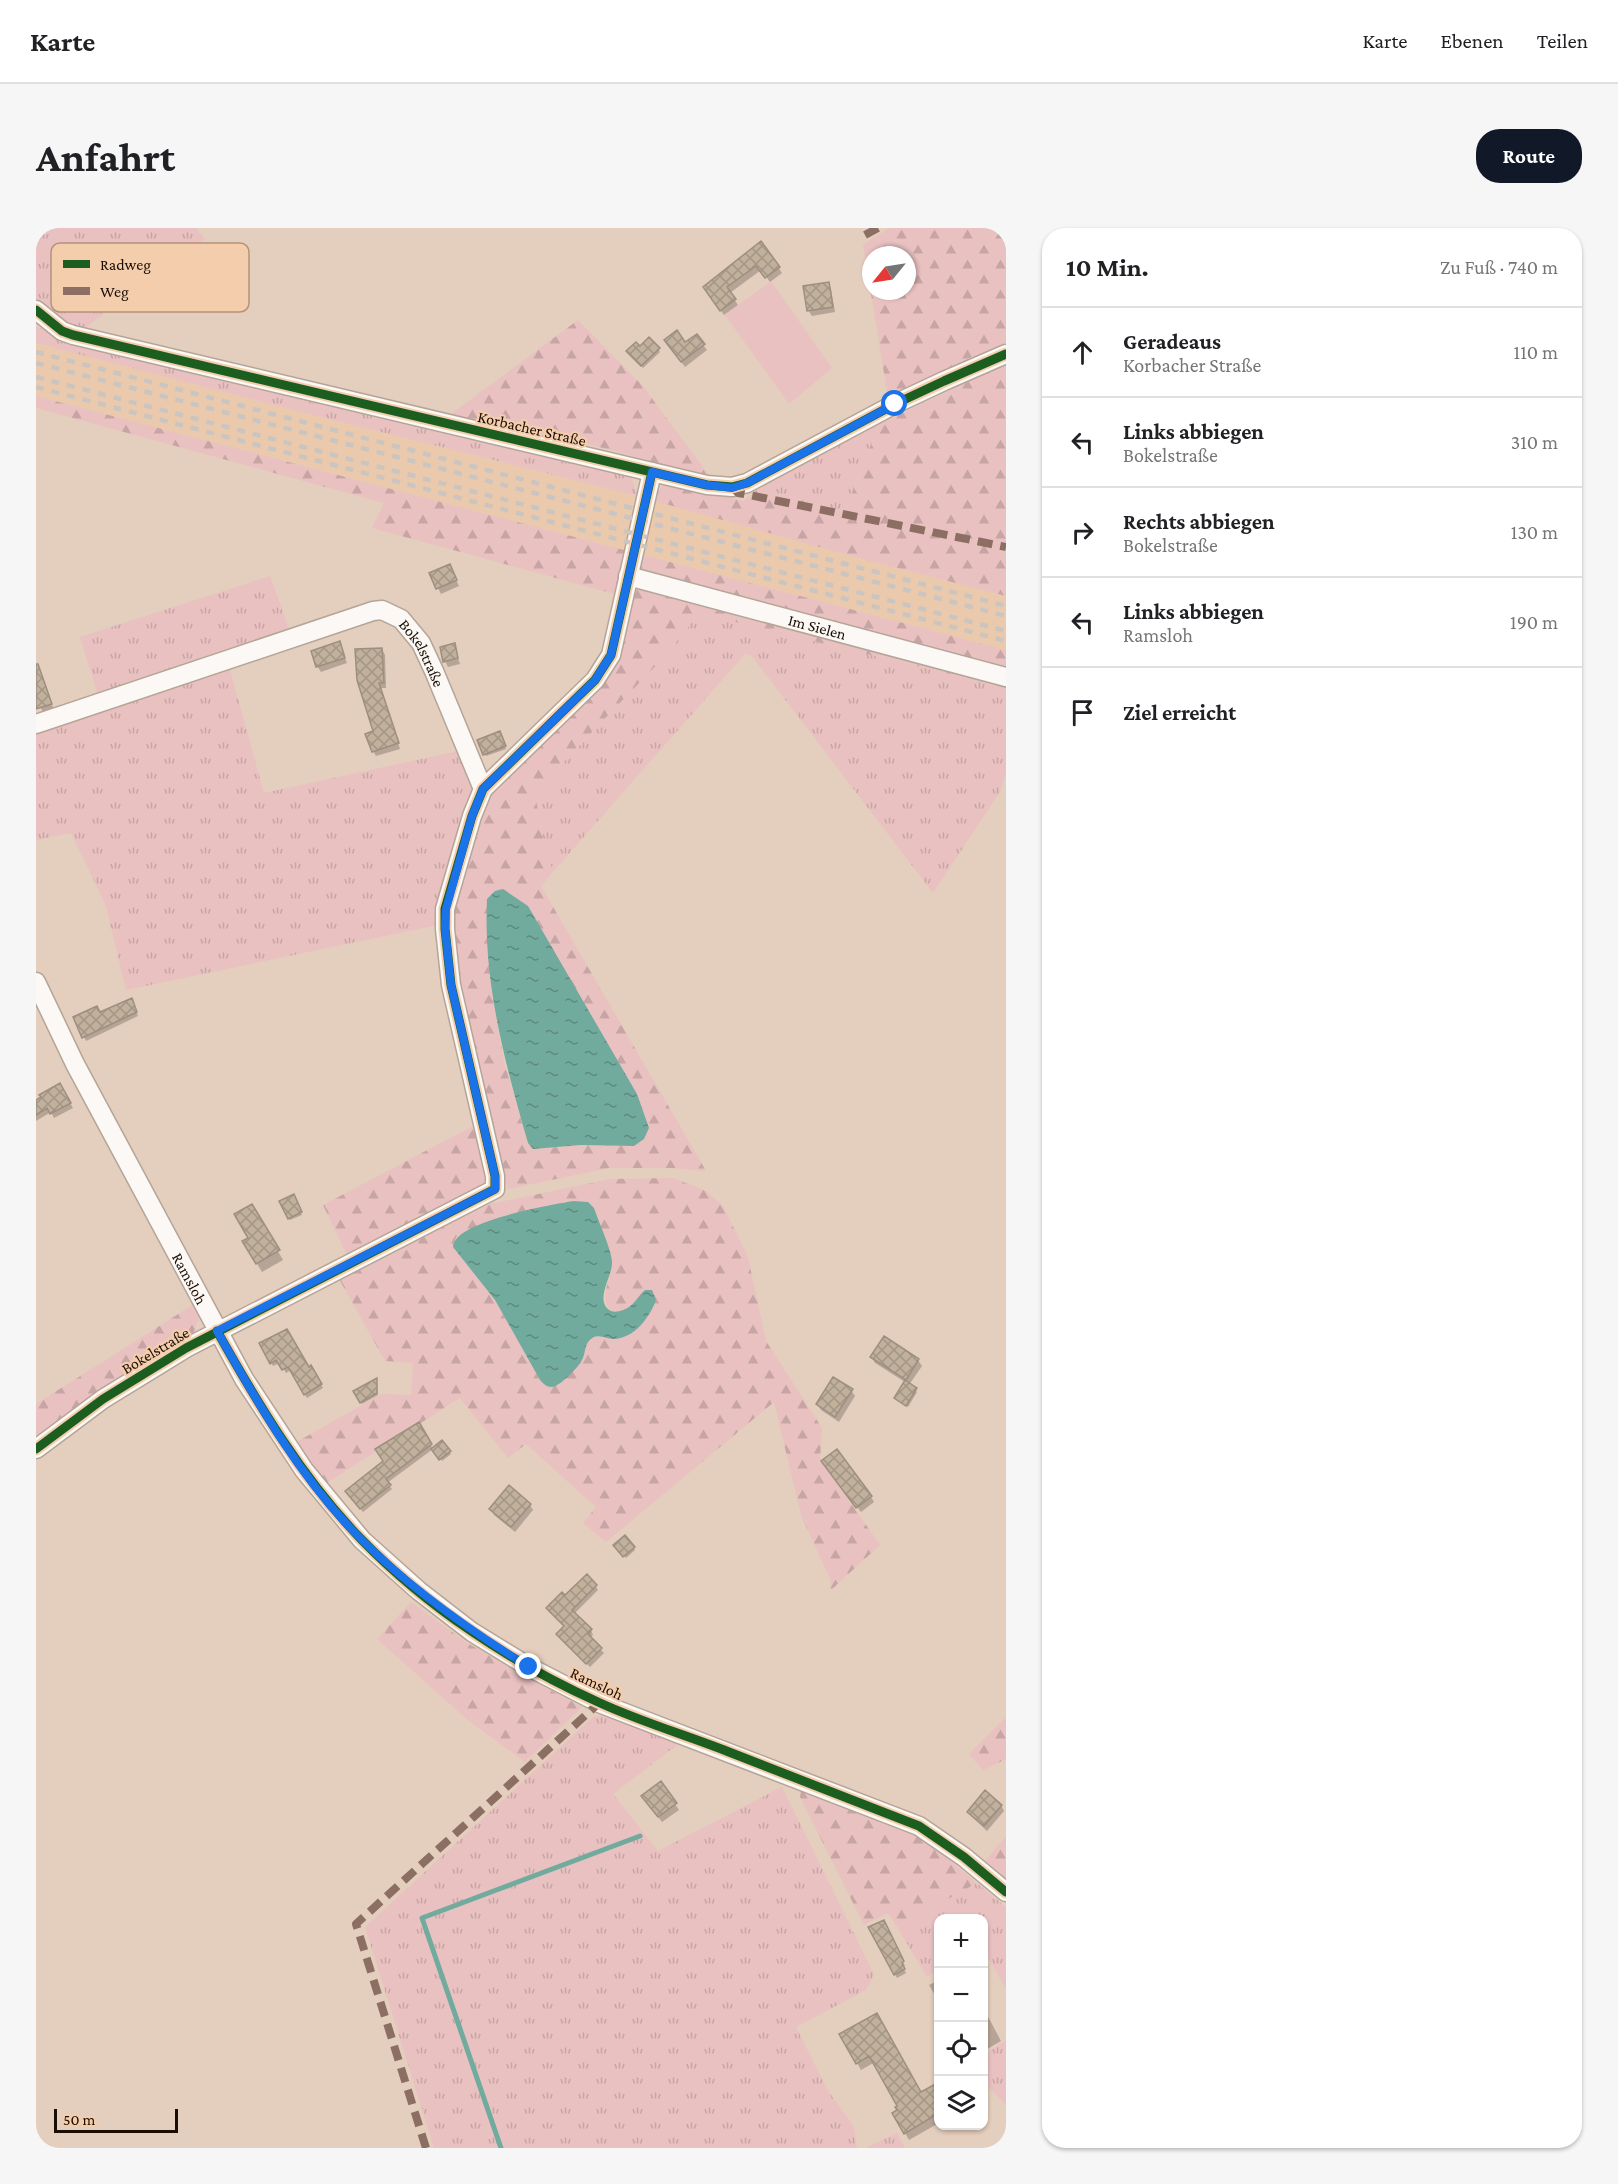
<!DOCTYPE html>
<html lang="de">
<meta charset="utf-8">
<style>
body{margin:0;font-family:"Crimson Pro",serif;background:#f6f6f6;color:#202124}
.controls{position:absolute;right:18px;bottom:18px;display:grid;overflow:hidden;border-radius:12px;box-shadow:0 2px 4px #0004}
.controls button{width:54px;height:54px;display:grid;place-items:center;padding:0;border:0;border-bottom:2px solid #e0e0e0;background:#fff;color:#202124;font:30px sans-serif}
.compass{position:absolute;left:826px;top:18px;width:54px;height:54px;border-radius:50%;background:#fff;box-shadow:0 2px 4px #0004;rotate:240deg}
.scale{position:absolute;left:18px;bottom:15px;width:124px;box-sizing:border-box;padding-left:6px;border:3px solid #1a0d03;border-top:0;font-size:16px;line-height:21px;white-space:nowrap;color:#1a0d03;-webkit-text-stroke:4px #f4cdad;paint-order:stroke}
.stop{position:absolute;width:18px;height:18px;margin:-14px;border:4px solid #1a73e8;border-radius:50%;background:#fff}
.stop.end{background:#1a73e8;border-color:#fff;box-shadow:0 2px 6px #0008}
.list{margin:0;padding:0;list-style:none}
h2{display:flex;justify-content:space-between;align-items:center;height:78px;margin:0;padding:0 24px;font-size:26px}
h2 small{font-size:20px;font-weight:400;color:#757577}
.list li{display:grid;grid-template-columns:39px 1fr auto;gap:18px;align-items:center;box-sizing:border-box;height:90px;padding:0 24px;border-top:2px solid #e0e0e0}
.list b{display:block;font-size:22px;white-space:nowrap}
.list p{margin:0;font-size:20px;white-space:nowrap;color:#757577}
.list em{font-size:20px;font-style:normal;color:#757577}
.icon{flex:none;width:33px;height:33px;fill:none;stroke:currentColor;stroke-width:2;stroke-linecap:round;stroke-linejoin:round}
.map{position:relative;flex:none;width:970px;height:1920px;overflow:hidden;border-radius:24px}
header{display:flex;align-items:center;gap:36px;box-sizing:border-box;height:84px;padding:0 30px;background:#fff;border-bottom:2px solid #e0e0e0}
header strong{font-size:28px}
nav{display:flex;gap:33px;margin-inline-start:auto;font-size:21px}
.intro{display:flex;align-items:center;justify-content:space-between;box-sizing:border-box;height:144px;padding:0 36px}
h1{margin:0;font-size:42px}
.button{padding:15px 27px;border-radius:24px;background:#111827;color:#fff;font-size:21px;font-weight:700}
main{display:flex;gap:36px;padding:0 36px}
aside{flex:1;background:#fff;border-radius:24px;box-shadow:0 2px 4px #0004}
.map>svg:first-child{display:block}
</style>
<header>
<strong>Karte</strong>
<nav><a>Karte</a><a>Ebenen</a><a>Teilen</a></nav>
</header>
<div class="intro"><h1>Anfahrt</h1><a class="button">Route</a></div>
<main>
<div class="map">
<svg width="970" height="1920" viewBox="0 0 970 1920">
<defs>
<pattern id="grass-tufts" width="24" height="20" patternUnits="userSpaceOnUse" patternTransform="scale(1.5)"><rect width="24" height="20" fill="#e9c1c1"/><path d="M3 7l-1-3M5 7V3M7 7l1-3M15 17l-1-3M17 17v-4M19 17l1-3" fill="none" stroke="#c7a5a4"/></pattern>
<pattern id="forest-firs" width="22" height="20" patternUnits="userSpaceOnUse" patternTransform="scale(1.5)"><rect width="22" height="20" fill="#e9c1c1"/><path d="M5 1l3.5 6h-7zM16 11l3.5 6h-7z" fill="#c7a5a4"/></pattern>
<pattern id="water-ripples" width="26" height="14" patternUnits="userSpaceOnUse" patternTransform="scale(1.5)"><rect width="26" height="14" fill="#71ab9d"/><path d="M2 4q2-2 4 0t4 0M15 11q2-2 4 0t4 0" fill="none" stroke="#5c8a7e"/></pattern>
<pattern id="building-cross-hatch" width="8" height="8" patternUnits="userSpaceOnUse" patternTransform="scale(1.5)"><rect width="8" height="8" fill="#c0b09c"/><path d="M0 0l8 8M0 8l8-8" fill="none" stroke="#a49685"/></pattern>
</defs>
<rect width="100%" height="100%" fill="#e4cebd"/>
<!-- built -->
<path fill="#ebc9ac" d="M0,115L269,185L602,268L823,330L970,368V422L0,168Z"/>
<!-- grass -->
<path fill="url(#grass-tufts)" d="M0,0H160L169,11L42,105L24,94L0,73Z
M0,99L273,172L409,206L593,244L602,268L269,185L0,115Z
M843,196L809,283L722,261Z
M234,348L255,406L63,470L44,409Z
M663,385L970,460V544L964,564L897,665L715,427L709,426L517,644L509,619L500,572L531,530L629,428Z
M193,438L228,565L422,523L436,561L403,667L402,697L90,762L70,678L35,605L0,612V502Z
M567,1487L645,1514L577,1566L622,1623L746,1559L838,1746L830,1762L760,1799L792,1863L817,1897L821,1920H398L329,1699L557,1489Z
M941,1655L970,1679V1761L948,1723V1690H903L902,1742L891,1749L861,1699Z
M970,1812V1877L948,1854V1827Z
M861,1905L869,1920H829Z"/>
<!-- forest -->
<path fill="url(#forest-firs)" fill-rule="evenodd" d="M853,0H970V115L933,130L852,170L827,17ZM835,27H871V63H835Z
M542,92L606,157L675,250L549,215L411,189Z
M970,136V368L823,330L615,272L627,257L643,255L707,273L722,261L809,283L843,196Z
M0,168L970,422V460L663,385L629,428L531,530L500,572L509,619L517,644L505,658L670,943L636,940H573L472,961L430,802L418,725L417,681L453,566L583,427L597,371L336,300L348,275L0,180ZM456,765L613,900L608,911L598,918L545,917L497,921L492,915L468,834Z
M437,898L449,948L447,957L311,1027L287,977Z
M637,950L670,963L687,978L712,1029L730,1113L786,1200L784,1231L844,1317L795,1362L794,1351L765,1287L738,1174L570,1314L547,1295L560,1279L490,1216L472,1230L424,1170L289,1256L259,1215L345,1166L375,1167L377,1135L349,1133L302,1049L454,976L575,951ZM473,986L574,1048C559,1087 585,1096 605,1066L578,1111C554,1106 551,1110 546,1133L504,1152L459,1072L417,1019L420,1009L432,1002Z
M158,1076L164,1086L158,1104L87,1146L0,1209V1176Z
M375,1374L430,1414L486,1447L546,1479L489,1534L433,1493L341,1411Z
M970,1489V1531L947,1542L933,1526Z
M765,1562L881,1605L941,1655L861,1699L852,1685L828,1697L764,1569Z
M970,1608V1654L947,1635Z"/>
<!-- pitch -->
<path fill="#e9c1c1" d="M735,53L796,140L753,176L689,87Z"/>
<!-- water -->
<path fill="url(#water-ripples)" d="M467,661L492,678L601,866L613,900L608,911L598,918L545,917L497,921L492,915C469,835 447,755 451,671L459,663Z
M537,973L552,974L558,980C562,992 576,1023 576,1034C577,1048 557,1073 575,1083C581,1085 588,1082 593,1079C600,1074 603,1067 609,1062H616L620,1072C614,1089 598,1111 577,1111C570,1111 562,1105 555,1111C548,1116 550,1125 546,1132C543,1139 523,1159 516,1159C510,1159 508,1156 504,1152L459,1072L417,1019C417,993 516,977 537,973Z"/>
<!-- shadow -->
<path fill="#0003" d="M725,15L746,45L734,54L725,42L694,65L702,77L688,87L672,65Z
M792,56L795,61L799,84L776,88L772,82Z
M649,116L667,117L671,122L649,139L633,118Z
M604,120L622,121L624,124L607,140L594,126Z
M416,343L423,358L405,366L395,346Z
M303,415L311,435L285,444L281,438Z
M418,417L424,436L412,439L409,433Z
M346,421L349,427L350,460H345L364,521L340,528L337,523L339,504L322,451Z
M9,459L18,482L7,485L0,468V462Z
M464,507L470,521L450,528L449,526Z
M97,776L102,788L50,813L48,809L64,786Z
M24,857L37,880L18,890L15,884L0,893V874Z
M257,968L266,987L254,992L245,973Z
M216,978L247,1032L226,1044L208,1014L214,1010Z
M848,1110L882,1132L886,1138L873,1157L881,1164L872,1179L859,1170L869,1154L839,1135L836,1129Z
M225,1116L272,1141L275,1139L287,1160L271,1170L255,1142L250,1145L244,1135L237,1138Z
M340,1152L342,1167L326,1176L319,1164Z
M815,1162L819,1168L803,1194L785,1182L781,1176Z
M382,1196L397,1221L406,1214L415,1226L406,1233L397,1221L351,1255L356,1261L327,1284L313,1267L348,1234Z
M790,1239L835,1269L838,1274L825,1284Z
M494,1277L497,1282L479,1304L458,1287L455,1281Z
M581,1320H598L599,1322L590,1330Z
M559,1357L562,1362L538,1386L555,1402L557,1407L554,1410L568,1425L554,1439L525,1411L529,1399L515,1385L529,1370Z
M611,1574L639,1576L643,1582L626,1594Z
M965,1577L968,1583L951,1603L936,1589L933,1584Z
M847,1694L869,1738L867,1739L870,1745L861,1750L834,1700Z
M903,1752V1774L893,1757Z
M948,1781L965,1813L948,1823Z
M805,1807L885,1866L903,1856V1895L873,1912L858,1885L863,1883V1878L839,1834L825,1842Z"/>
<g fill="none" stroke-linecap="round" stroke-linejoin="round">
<!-- stream -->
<path stroke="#71ab9d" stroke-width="5" d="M465,1920L386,1690L604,1608"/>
</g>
<!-- building -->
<path fill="url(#building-cross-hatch)" stroke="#9d8f80" stroke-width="1.5" d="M725,13L744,39L729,50L720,38L691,59L700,71L684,83L667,59Z
M793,54L797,79L771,83L767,58Z
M641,102L649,114L661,106L669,116L645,134L628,112Z
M613,109L624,120L605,138L590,123L600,114L604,118Z
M414,336L421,352L400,361L393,345Z
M304,413L309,430L280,439L275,423Z
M419,415L422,430L407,434L404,419Z
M346,420L348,455H343L363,515L336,524L329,506L337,503L321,452L319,421Z
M0,436H2L16,476L0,481Z
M464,503L470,518L447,527L441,512Z
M96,770L101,784L46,810L37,789L61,778L64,784Z
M24,855L35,875L14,886L11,880L0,887V872L5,869L3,867Z
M258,966L266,984L252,991L243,973Z
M216,976L244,1022L220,1036L206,1013L212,1010L198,986Z
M251,1101L273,1139L275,1137L286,1156L268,1167L252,1139L246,1142L240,1132L234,1136L223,1115Z
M848,1108L883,1131L870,1152L834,1129Z
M797,1149L817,1161L799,1189L780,1176Z
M341,1150V1165L324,1175L317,1163Z
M869,1152L881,1160L870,1178L858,1170Z
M383,1194L396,1216L350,1251L355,1257L324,1281L309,1263L347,1233L339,1221Z
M406,1212L415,1223L403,1232L395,1221Z
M801,1221L836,1268L820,1280L785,1233Z
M473,1257L495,1276L475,1299L453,1281Z
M589,1307L599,1319L587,1329L577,1317Z
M551,1346L561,1357L536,1382L556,1401L552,1406L566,1420L550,1436L520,1406L528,1398L510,1380L526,1364L529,1367Z
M625,1553L641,1575L622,1589L605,1568Z
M949,1562L966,1577L948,1598L931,1584Z
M848,1692L868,1733L866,1735L869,1741L858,1747L832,1699Z
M841,1785L885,1864L903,1854V1885L868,1906L856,1885L861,1882L859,1879L861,1878L833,1828L820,1836L803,1806Z"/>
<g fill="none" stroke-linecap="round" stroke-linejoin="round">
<defs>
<g id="minor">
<path d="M0,82L26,103L37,107L671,257L696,259L711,255L859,176L908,153L970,126"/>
<path id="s1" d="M592,348L970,449"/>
<path id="s2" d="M0,496L337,383L346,382L365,391L385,415L398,443L447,561"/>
<path id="s3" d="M0,754L39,836L208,1151L268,1242L326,1312L383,1363L436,1404L493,1439L563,1475L883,1598L928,1629L970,1664"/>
<path d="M0,1221L67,1171L150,1120L459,961V948L415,757L409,701V681L436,588L447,561L559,452L575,427L616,244"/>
</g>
</defs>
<!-- minor casing -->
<use href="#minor" stroke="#b5a597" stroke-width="21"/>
<!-- minor -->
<use href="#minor" stroke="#fbf8f5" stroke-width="18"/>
<!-- rail -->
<path stroke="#cac5c0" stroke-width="4.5" stroke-dasharray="8 8" stroke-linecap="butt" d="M0,124L970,378
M0,135L970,388
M0,149L970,403
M0,159L970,413"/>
<!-- quiet -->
<path stroke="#8d6e63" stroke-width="8" stroke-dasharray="15 8" stroke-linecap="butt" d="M829,7L842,0
M696,259L702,265L708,266L970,319
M390,1920L320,1696L563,1475"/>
<defs>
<path id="cycleway" d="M0,82L26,103L37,107L671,257L696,259L711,255L859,176L908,153L970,126
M181,1103C222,1176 266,1250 325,1311C391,1379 475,1435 562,1474C605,1494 650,1507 693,1524C757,1549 820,1574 883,1598L928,1629L970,1664
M0,1221L67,1171L150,1120L459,961V948L415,757L409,701V681L436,588L447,561L559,452L575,427L616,244"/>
</defs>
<!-- cycleway casing -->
<use href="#cycleway" stroke="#f4cdad" stroke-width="13"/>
<!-- cycleway -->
<use href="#cycleway" stroke="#1b5e20" stroke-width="9"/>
</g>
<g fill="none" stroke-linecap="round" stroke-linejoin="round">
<!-- route -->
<path stroke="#1a73e8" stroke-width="8" d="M493,1439C433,1402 376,1362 326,1312C266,1253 222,1176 181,1103L459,961V948L415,757L409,700L410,681L436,588L447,561L559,452L575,427L616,244L671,257L696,260L711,255L859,176"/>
</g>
<g text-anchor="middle" stroke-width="4.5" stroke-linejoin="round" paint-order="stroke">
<!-- street labels -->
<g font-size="16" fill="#1a0d03" stroke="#f4cdad">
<text transform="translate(496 200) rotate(13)" y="6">Korbacher Straße</text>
<text dy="6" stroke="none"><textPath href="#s1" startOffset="196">Im Sielen</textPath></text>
<text dy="6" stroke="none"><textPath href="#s2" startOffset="426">Bokelstraße</textPath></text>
<text dy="6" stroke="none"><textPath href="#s3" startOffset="334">Ramsloh</textPath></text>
<text transform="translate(119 1122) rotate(-31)" y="6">Bokelstraße</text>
<text transform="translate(561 1455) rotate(25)" y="6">Ramsloh</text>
</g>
</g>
<!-- legend -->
<rect x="15" y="15" width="198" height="69" rx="9" fill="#f4cdad" stroke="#b3937a" stroke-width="1.5"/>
<rect x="27" y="32" width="27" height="8" fill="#1b5e20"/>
<rect x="27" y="59" width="27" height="8" fill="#8d6e63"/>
<g font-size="16" fill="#1a0d03">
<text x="64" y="42">Radweg</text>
<text x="64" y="69">Weg</text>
</g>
</svg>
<div class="controls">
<button>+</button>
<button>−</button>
<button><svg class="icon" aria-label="locate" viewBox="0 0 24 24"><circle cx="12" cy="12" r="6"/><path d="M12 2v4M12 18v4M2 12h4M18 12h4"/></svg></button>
<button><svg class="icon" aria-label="layers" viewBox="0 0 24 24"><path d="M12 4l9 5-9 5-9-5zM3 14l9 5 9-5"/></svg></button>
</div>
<svg class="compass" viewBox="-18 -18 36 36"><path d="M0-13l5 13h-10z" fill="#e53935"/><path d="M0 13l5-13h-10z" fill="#757577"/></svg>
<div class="scale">50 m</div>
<div class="stop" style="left:859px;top:176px"></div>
<div class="stop end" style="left:493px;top:1439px"></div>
</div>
<aside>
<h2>10 Min.<small>Zu Fuß · 740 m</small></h2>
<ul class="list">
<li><svg class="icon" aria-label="ahead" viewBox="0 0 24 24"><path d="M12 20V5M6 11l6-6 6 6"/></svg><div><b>Geradeaus</b><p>Korbacher Straße</p></div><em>110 m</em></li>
<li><svg class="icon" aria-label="left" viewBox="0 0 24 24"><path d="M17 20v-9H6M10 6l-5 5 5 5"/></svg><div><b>Links abbiegen</b><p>Bokelstraße</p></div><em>310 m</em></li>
<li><svg class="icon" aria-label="right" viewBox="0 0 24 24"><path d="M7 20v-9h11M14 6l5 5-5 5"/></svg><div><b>Rechts abbiegen</b><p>Bokelstraße</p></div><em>130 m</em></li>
<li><svg class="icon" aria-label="left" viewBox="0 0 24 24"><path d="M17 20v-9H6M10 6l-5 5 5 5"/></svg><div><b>Links abbiegen</b><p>Ramsloh</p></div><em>190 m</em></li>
<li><svg class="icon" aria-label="arrive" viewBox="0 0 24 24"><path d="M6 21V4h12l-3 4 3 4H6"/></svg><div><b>Ziel erreicht</b></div></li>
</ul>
</aside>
</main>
